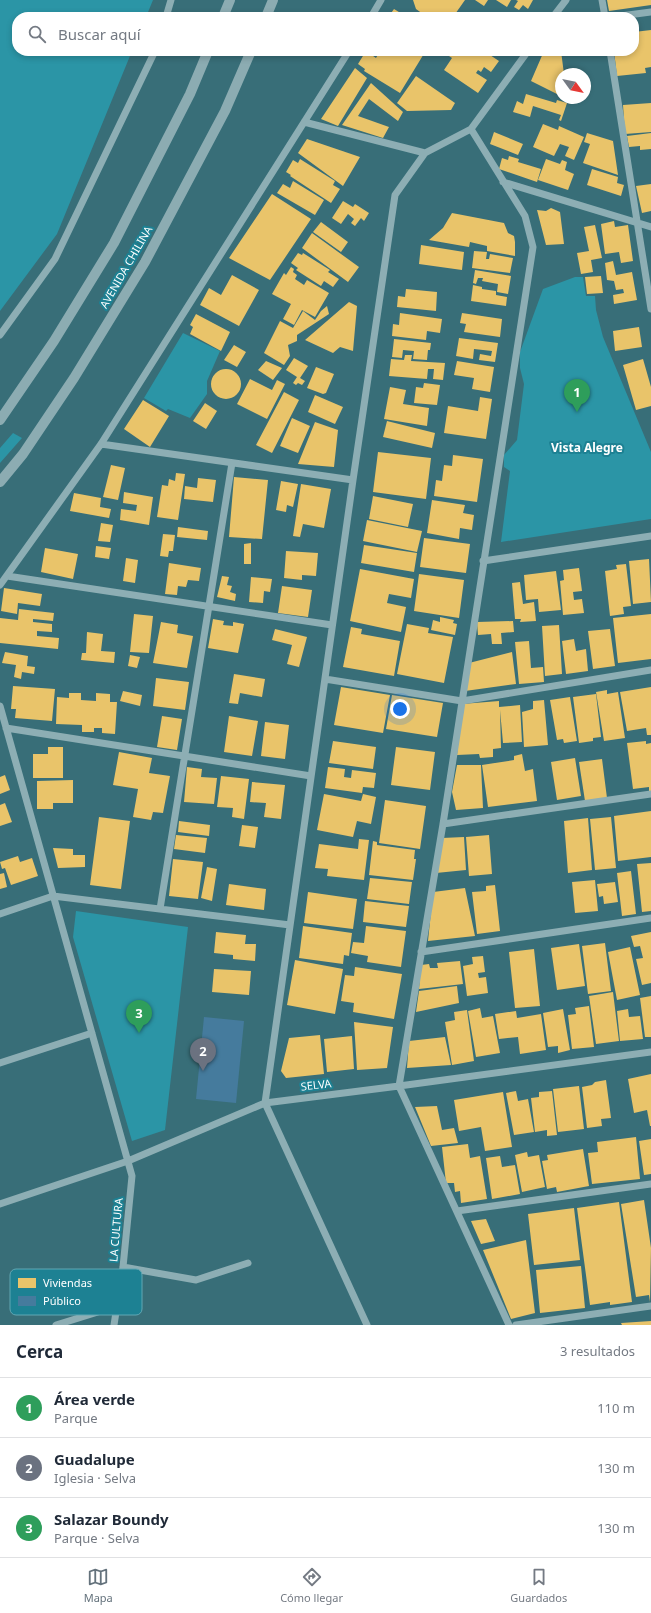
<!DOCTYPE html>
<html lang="es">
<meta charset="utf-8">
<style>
body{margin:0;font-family:"Noto Sans",sans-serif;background:#f6f6f7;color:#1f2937}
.compass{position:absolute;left:555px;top:68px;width:36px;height:36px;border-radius:50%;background:#fff;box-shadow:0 2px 6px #0003;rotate:123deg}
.you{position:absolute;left:400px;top:709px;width:14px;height:14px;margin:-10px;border:3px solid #fff;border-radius:50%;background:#1a73e8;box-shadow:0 0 0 6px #1a73e833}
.badge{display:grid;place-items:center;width:26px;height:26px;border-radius:50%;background:#64727c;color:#fff;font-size:13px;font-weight:700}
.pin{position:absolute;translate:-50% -33px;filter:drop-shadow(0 1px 2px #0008)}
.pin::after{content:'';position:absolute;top:21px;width:14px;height:12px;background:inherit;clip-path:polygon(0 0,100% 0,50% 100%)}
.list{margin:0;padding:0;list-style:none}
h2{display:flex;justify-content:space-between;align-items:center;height:52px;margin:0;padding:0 16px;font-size:17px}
h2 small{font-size:13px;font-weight:400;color:#747a83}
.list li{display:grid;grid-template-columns:26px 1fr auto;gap:12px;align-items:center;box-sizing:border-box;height:60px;padding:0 16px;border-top:1px solid #e0e1e3}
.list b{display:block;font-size:15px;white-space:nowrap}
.list p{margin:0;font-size:13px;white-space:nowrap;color:#747a83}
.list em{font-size:13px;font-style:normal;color:#747a83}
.icon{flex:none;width:22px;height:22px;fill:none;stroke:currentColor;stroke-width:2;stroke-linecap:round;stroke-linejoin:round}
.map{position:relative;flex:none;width:651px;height:1325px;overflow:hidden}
.search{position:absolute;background:#fff;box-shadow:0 2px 6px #0003;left:12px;right:12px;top:12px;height:44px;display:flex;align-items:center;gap:10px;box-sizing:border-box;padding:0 14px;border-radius:16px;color:#747a83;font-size:15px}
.sheet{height:232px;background:#fff}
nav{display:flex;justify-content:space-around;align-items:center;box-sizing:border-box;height:56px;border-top:1px solid #e0e1e3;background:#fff;font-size:11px;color:#747a83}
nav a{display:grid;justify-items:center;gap:2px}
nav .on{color:#64727c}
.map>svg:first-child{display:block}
</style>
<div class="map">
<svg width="651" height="1325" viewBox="0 0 651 1325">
<rect width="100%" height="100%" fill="#386e78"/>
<!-- green -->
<path fill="#2b95a6" d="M0,0H153L146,17H17V51H132L57,234L0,311Z
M575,277H583L586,296H595L596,310L603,337L651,452V519L501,542L510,471L504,467V455L517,440L524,384L520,368V352L543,289Z
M183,333L220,351L207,381V394L190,418L168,409L166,411L144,398Z
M13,433L22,438L0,463V448Z
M76,911L188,927L165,1130L132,1141L73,937Z"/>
<!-- homes -->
<path fill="#e9c46a" d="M413,0H465L453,17H427L416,9Z
M475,0H488L484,6Z
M496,0H511L507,7Z
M516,0H533L528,9L523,5L519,10L514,7L518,1Z
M607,0H651V5L609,11Z
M394,9L407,17H390L389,16Z
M651,30V67L645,68L646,73L617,76L614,51H634V32Z
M366,51L376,58L380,51L425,52L400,93L364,71L365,69L358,64Z
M452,51H484L499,61L491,72L484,67L481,72L478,70L476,73L487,80L478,93L444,70L452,58L449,56Z
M544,51H561L564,74H561V96L531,81Z
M355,68L367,78L338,126L321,119Z
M416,76L455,103L451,110L407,111L397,103Z
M371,83L403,112L398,121L369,99L358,116L389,127L383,138L342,125Z
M526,94L556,103L557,100L567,103L561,121L559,120L561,115L533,106L530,117L513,112L517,101L523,104Z
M651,103V132L625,134L623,105Z
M543,124L558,130L559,126L584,137L574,160L565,156L569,147L560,144L554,156L533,147Z
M494,132L523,144L518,155L490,144Z
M587,133L613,141L618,175L583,163L590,144L584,142Z
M651,133V149L640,150V146L629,147L627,136Z
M307,139L360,157L343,186L298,153Z
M509,156L519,159L518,162L541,169L537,182L499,169L502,158L508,160Z
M300,159L335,181L333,185L340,189L331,203L290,176L291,175L286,172L293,160L298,163Z
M546,159L560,164L562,160L567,162L565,170L574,174L568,190L538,180Z
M592,169L618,177L617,183L624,185L621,196L587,185Z
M293,181L324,200L315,215L277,193L283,184L290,188Z
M651,184V211L642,213L636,186Z
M272,194L311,219L270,280L229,258Z
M343,201L353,207L355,204L369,213L364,221L361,218L355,226L351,223L354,219L348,214L341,224L332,218Z
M551,208L560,212L564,244L546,245L537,210L546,211Z
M452,213L504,223L508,233L514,236L515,242V256L487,251V246L470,242L469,247L429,240L443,228Z
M614,221L615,227L628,225L633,261L621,263L619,252L605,254L601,224Z
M321,222L348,242L341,252L313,232Z
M595,225L602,258L591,260L593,272L581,274L577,253L589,251L584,227Z
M312,233L359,267L348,282L302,248Z
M421,245L464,252L462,270L419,264Z
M474,251L487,252L486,259H489L490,254L513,258L510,273L472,268Z
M298,253L302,255L303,253L330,270L328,272L339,279L333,287L324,281L321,286L296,270L298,268L291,263Z
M613,261L616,275L632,272L637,300L614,304L613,295L624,293L623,289L616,290L614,281L607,280L605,263Z
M291,267L294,269L293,272L297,275L295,279L304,285L307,280L329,293L315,317L302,310L294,325L283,319L291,304L272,294L284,273L286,275Z
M475,270L511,276L508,294L497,292L498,284L482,281L483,278H478L476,284L473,283Z
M232,275L259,290L239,326L200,305L209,288L221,295Z
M601,276L603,293L587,294L585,277Z
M473,285L482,287V289L496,291V295L507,297L506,306L471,301Z
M406,289L437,292L436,311L397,307L398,296L405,297Z
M349,302L357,306L353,351L340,347L333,353L305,340Z
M327,306L329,314L297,335V341L288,345L290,356L284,365L264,353L280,321L293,328L303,311L315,320L321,311Z
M400,313L442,319L440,333L427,331L426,340L392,336L393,324L399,325Z
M462,313L502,319L500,337L464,332L466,324L460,323Z
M196,314L230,332L221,351L190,334L193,327L190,325Z
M639,327L642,347L615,351L613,331Z
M459,338L498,343L495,362L479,360L480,354L491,356L492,351L474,349L473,359L456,356Z
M394,339L431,343L430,350H428L427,360L413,359L414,351L403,350L402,358L392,357Z
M234,345L246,352L237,367L224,360Z
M405,355H412L411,361L445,363L443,380L433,379L434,369H428L427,379L389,376L391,359L404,360Z
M294,358L308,366L300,378L305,381L302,385L298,383L296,385L293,383L297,377L286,370Z
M643,359L651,387V406L636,410L623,365Z
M266,361L282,368L273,380L258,370Z
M457,361L494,367L490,392L472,389L474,378L454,375Z
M316,367L334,374L326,393L323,394L307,388Z
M211 384a15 15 0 1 1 30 0a15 15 0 1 1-30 0Z
M250,379L272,390L277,380L285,384L267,419L237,404Z
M424,383L440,385L437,405L414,403L416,387L423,388Z
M390,387L406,390L403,404L429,408L427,426L384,419Z
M284,392L299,400L272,453L256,445Z
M315,395L343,407L335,424L308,412Z
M480,397L492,399L486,439L444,433L448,406L478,411Z
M143,400L169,416L150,447L124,429Z
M205,403L217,411L206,429L193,421Z
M292,418L310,426L298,453L280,446Z
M387,421L435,433L432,448L383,437Z
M315,422L338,430L334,467L298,464Z
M378,452L431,458L426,499L373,492Z
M453,455L483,459L477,502L434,496L436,480L442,481L444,465L452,466Z
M111,465L125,468L118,500L103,497Z
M176,473L185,474L178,520L157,517L162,485L168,486L169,479L175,481Z
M234,477L268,480L262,539L229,537Z
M198,478L216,480L213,502L184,499L185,486L197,488Z
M281,481L298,484L293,507L287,505L286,512L276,510Z
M301,484L331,489L324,528L303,524L300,537L293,536Z
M124,492L153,497L149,525L120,520L121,509L136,511L137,505L123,503Z
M74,493L101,498L100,507L111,509L109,518L70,511Z
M373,496L413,504L408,527L369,519Z
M432,500L465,505L463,513L474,515L472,530L460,528L459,539L427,533Z
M367,520L422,531L417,552L363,541Z
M101,523L113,525L110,542L98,541Z
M178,527L208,531L207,540L177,537Z
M163,534L175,535L173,551H169L168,557L160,556Z
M424,538L470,544L466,573L420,567Z
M251,543V564H244V544Z
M364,545L417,553L414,572L361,563Z
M96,546L111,548L109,559L95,557Z
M45,548L78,554L73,579L41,572Z
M286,551L318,553L316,576L302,575V580L284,578Z
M126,558L138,560L135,583L123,581Z
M649,559L651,602L633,604L629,561Z
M169,563L201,568L199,581L188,580L186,587L178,586L177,595L165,594Z
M626,564L631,606L623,607L624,614L610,616L605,571L617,569L616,565Z
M579,568L582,591L573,592L574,600L582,599L584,613L563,615L560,581L564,580L563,570Z
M360,569L414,579L411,598L389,594L387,603L406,607L401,632L350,621Z
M556,571L561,610L539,612L538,599L526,600L524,575Z
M419,574L464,580L459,618L414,611Z
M222,576L229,577L227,585L232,586L230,592L236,594L235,601L217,597Z
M251,577L272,579L270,592L264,591L263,603L249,602Z
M520,582L523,604L534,602L536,621L520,622L521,619H515L512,583Z
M282,586L312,590L308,617L278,613Z
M4,588L42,594L40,606L18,603L17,614L1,611Z
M19,609L54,613L53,621L33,619V622L52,624V632L37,631V636L59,638L58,649L0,643V618L18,620Z
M134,614L153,616L149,653L130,652Z
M651,614V659L618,663L613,618Z
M440,617L454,620L453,623L457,624L455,635L431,630L433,620L440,622Z
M213,619L224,621L223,625L233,626V622L244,624L238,653L208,648Z
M513,621L514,632L501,633L502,644H492L491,634L478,635L477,622Z
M161,622L178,625L177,633L193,636L187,668L153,663Z
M407,624L429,628L428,633L453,637L444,683L397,674Z
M559,625L562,674L545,676L542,626Z
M351,627L362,629L361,634L400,641L394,676L343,667Z
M275,629L307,637L299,667L287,664L292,645L272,640Z
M610,629L615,666L593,669L588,631Z
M87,632L103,634L101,651L115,652L114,663L81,660L82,653H86Z
M574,639L576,651L586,649L588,671L566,674L562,641Z
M529,641L531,668L543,667L544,682L519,684L515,642Z
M5,652L28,656L27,666L35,667L34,674L22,672L21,679L14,677L16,665L2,663Z
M512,652L516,684L465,691L469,663Z
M130,655L140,657L137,668L128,666Z
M234,674L265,679L262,697L240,693L238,704L229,703Z
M156,678L189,682L185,710L153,706Z
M13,686L55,689L52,721L15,718L16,709H11Z
M341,687L390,695L383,733L334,725Z
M651,687V735H647L646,728L627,731L620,692Z
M607,690V694L618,692L625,738L604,741L596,692Z
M123,691L142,695L140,706L120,701Z
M69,693H81V700L96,701V693L110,694V702H117L115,734L102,733V728H94V732H82V725L56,724L57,697L69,698Z
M596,694L601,737L593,738V741L579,743L573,697Z
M392,695L443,703L437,737L386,729Z
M570,697L577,741L564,743L563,739L557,740L550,700Z
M544,700L548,745L524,747L522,712L533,709V701Z
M499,701V707L520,705L522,742L503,743L500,710L501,748L493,749V757L480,758L479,754L457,755L462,704Z
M162,716L182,719L177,750L157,747Z
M229,716L258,721L252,756L224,752Z
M265,722L289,725L285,759L261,756Z
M333,741L376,747L373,769L329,763Z
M646,741V744L651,743V791L649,792V787L633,789L627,743Z
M48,747H63V778H33V754H48Z
M396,747L435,752L430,790L391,785Z
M119,752L152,758L149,773L170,776L163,813L153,812L151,820L133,817L138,789L113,785Z
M522,754L525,771L533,769L537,801L488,807L482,765L514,760V756Z
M575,758L581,796L557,800L551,762Z
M602,759L607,798L585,801L579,762Z
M457,765H481L483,808L456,810L452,792Z
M187,767L202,769L201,777L217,778L214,804L184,802Z
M328,767L345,769L344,777L351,778L352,770L376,773L374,788L363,787L362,793L325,788Z
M5,775L10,790L0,794V777Z
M221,776L249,779L244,819L232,817L233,808L217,807Z
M73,780V803H53V809H37V781Z
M252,782L285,785L281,819L264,817L266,803L250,802Z
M324,794L361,801L363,794L376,797L371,824L357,821L353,837L317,830Z
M385,800L426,806L420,849L379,843Z
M5,803L12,822L0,826V805Z
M651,811V857L618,861L614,816Z
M99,817L130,821L121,889L90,885Z
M611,817L616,868L595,870L590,819Z
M588,818L592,870L568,873L564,821Z
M179,821L210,825L209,836L178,832Z
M242,825L258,827L255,848L239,846Z
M176,835L207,838L205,853L174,849Z
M489,835L492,874L469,876L466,837Z
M464,837L466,870L436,873L442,838Z
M359,839L369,840L364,880L327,876L328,869L315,868L319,844L358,849Z
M373,841L377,842V845L415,850L414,859H416L413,880L369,875Z
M53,848L73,849V855H85V867L58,868Z
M18,856L20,862L32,858L38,876L11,885L5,868L2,869L0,862Z
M173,859L203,862L198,899L169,896Z
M651,863V911L642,912L637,864Z
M207,867L217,869L212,901L201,898Z
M631,871L636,914L622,916L617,873Z
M4,873L7,887L0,889V874Z
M370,878L412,882L409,904L367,899Z
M595,880L598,911L575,913L572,882Z
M615,882L618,902L604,904L603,896L599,897L597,884Z
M229,884L266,889L264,910L226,905Z
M495,885L500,931L477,934L472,892L486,891V886Z
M465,888L475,936L428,941L433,892Z
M308,892L357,899L353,929L304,923Z
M365,901L409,906L406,927L363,922Z
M303,926L352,933L349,956L344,955L343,964L299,958Z
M366,926L406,931L401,967L367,962L368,956L351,953L353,942L364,943Z
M216,932L246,935L245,944H256L255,961L233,959V955L214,953Z
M651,932V983L642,985L636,959L643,958L640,946L634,947L631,936Z
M605,943L611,991L588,994L582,946Z
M579,944L585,986L557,990L551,948Z
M630,947L640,995L617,1000L608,952Z
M534,949L540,1006L515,1008L509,952Z
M483,956L485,972L478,973L479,978L486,977L488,993L467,996L463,966L473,964L472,957Z
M295,960L343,969L335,1014L287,1005Z
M460,961L463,984L419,989L421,965L429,964L430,968H438L437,963Z
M355,967L402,974L394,1019L353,1012L354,1003L341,1001L345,975L354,976Z
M214,969L251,971L249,995L212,992Z
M457,986L459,1003L416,1012L419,991Z
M613,992L619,1041L596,1044L589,996Z
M651,996V1037H645L640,998Z
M589,1006L594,1047L572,1049L568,1015L576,1014L575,1008Z
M480,1008L482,1018L493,1016L500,1053L476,1057L468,1011Z
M563,1009L570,1050L558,1053V1046L548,1047L543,1013Z
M628,1009L629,1017L640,1016L643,1039L620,1041L617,1011Z
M467,1010L474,1061L452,1065L445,1022L455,1020L454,1012Z
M516,1011L517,1018L541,1014L546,1050L520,1054L518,1037L499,1039L495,1014Z
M354,1022L393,1027L387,1068L357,1070Z
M320,1035L324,1074L286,1078L281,1071L289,1038Z
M352,1036L354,1069L327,1072L324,1039Z
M445,1037L451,1065L407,1068L409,1041Z
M651,1074V1126H650L647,1110L634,1113L628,1079Z
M606,1080L611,1118L601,1119L602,1126L587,1128L582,1087L592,1085L595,1082Z
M579,1086L584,1129L558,1132L553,1089Z
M516,1091L518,1101L528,1099L534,1132L514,1135L506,1093Z
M552,1091L557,1135L547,1136V1130L535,1132L531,1098L539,1097V1092Z
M503,1092L512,1147L485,1151L481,1127L459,1131L454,1100Z
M437,1106L442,1130L454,1128L458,1143L431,1146L415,1107Z
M636,1137L640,1179L592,1184L588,1153L598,1152L597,1142Z
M651,1139V1174L644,1175L639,1141Z
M468,1144L470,1158L480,1156L487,1199L461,1203L460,1191L455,1192L454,1183H446L442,1147Z
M583,1149L589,1186L557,1192L556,1187L547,1189L542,1161L548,1160L547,1155Z
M527,1152L528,1157L539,1155L545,1187L522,1192L515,1155Z
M500,1156L502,1167L515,1165L520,1194L492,1199L486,1158Z
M644,1200L651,1248L650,1302L649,1295L636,1297L621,1204Z
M619,1202L632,1302L610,1305V1302L590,1305L577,1208Z
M574,1208L580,1260L534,1265L528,1214Z
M486,1219L495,1241L481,1244L471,1221Z
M526,1240L535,1313L511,1319L483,1250Z
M581,1266L585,1308L540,1313L536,1270Z
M651,1321V1325H622L621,1323Z"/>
<!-- public -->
<path fill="#457b9d" d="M204,1017L244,1021L236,1103L196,1099Z"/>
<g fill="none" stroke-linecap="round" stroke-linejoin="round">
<!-- minor -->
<path stroke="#8daeb4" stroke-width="7" d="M602,0L605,17
M166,17L171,0
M371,17L381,0
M553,17L566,0
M613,17L651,12
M610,51L651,309
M304,122L425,153
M471,129L525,216L533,247L443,824L399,1086L509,1325
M503,182L651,227
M0,335L55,259L155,51
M101,444L353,480
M483,561L651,536
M7,576L332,625
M0,585L101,444L349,51
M325,679L462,701L651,670
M0,706L132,1176L123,1267L114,1325
M6,728L311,776
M443,824L651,794
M160,909L232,463
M0,914L53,896L290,925
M421,952L651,918
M0,1063L92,1033
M0,1204L128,1161L265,1103L399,1086L651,1052
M457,1211L651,1184
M123,1267L196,1280L248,1263
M56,1325L117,1306
M367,1325L265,1103L353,480L395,195L425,153L471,129L528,51
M516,1325L651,1306"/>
<!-- major -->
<path stroke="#8cacb2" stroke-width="10" d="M223,17L230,0
M266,17L273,0
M0,420L54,341L114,243L190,94L208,51
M0,482L23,454L74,378L145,262L225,111L251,51"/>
</g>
<g text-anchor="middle" stroke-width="4" stroke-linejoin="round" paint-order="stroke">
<!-- street labels -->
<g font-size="11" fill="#fff" stroke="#1d8193">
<text transform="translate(126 267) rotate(-60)" y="4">AVENIDA CHILINA</text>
<text transform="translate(316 1085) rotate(-7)" y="4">SELVA</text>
<text transform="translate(116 1230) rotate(-85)" y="4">LA CULTURA</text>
</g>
<!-- neighbourhood labels -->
<g font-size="12" font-weight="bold" fill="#fff" stroke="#1d8193">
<text x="587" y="452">Vista Alegre</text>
</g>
</g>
<!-- legend -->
<rect x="10" y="1269" width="132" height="46" rx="6" fill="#1d8193" stroke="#61a7b3" stroke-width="1"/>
<rect x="18" y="1278" width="18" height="10" fill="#e9c46a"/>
<rect x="18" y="1296" width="18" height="10" fill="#457b9d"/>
<g font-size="11" fill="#fff">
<text x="43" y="1287">Viviendas</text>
<text x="43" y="1305">Público</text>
</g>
</svg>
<svg class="compass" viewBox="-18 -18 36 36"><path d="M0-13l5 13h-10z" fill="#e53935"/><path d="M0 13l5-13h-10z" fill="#747a83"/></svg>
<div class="you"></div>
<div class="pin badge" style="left:577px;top:412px;background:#2e9e5b">1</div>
<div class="pin badge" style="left:203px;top:1071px;background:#6b7280">2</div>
<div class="pin badge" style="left:139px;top:1033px;background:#2e9e5b">3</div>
<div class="search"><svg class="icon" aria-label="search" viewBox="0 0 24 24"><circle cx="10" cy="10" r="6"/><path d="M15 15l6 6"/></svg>Buscar aquí</div>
</div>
<section class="sheet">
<h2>Cerca<small>3 resultados</small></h2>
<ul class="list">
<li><span class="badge" style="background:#2e9e5b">1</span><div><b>Área verde</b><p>Parque</p></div><em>110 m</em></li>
<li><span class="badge" style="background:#6b7280">2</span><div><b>Guadalupe</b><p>Iglesia · Selva</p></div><em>130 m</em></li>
<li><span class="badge" style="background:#2e9e5b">3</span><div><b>Salazar Boundy</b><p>Parque · Selva</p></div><em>130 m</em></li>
</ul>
</section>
<nav>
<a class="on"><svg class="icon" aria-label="map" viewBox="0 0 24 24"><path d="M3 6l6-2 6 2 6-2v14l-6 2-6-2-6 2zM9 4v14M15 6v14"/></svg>Mapa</a>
<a><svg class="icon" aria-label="directions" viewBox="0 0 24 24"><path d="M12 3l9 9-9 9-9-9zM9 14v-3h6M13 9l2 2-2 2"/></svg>Cómo llegar</a>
<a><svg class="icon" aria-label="saved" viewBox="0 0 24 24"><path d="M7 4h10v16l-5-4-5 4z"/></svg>Guardados</a>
</nav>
